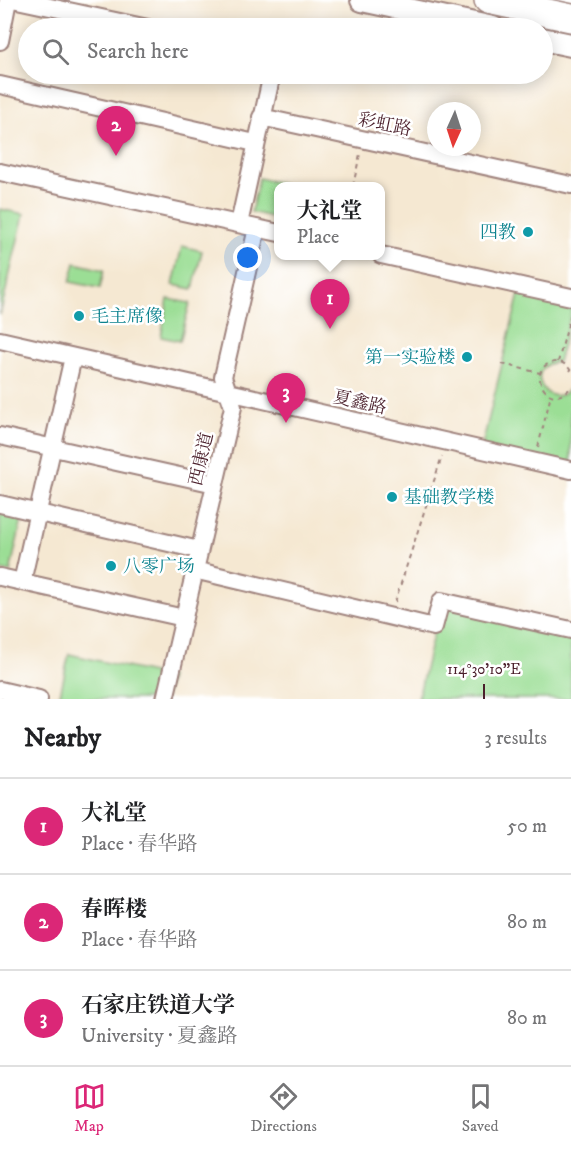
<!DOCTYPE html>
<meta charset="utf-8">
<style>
body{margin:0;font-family:"IM FELL DW Pica","Noto Serif SC",serif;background:#f2f2f2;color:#202124}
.compass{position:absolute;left:427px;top:102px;width:54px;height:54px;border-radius:50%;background:#fff;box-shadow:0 3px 15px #0003;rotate:183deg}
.you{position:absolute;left:248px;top:258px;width:21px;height:21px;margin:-15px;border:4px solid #fff;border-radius:50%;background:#1a73e8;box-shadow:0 0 0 9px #1a73e833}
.badge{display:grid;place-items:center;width:39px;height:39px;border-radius:50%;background:#db2777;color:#fff;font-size:20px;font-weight:700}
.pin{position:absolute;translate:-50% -50px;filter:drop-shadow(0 2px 3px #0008)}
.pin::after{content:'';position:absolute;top:32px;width:21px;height:18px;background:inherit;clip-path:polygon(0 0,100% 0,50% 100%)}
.popup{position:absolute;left:274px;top:182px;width:111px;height:78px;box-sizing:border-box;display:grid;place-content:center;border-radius:12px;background:#fff;filter:drop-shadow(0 2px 4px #0005);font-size:20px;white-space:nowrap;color:#757577}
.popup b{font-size:22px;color:#202124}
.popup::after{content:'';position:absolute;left:50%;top:100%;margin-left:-12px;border:12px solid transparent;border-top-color:#fff}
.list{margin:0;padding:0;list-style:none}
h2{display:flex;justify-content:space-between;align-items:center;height:78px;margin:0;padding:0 24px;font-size:26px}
h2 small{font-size:20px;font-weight:400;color:#757577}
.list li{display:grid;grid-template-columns:39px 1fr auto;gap:18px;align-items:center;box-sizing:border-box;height:96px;padding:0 24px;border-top:2px solid #e0e0e0}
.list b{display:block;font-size:22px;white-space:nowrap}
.list p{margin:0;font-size:20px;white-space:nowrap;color:#757577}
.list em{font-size:20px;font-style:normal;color:#757577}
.icon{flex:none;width:33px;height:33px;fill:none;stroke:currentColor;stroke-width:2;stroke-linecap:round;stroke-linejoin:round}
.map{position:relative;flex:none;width:571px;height:699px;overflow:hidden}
.search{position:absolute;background:#fff;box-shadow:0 3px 15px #0003;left:18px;right:18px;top:18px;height:66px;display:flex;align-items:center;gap:15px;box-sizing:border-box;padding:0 21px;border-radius:33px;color:#757577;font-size:22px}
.sheet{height:366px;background:#fff}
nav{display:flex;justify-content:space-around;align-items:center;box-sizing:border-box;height:84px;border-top:2px solid #e0e0e0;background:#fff;font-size:16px;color:#757577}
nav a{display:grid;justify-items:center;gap:3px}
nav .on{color:#db2777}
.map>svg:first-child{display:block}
</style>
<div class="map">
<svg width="571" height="699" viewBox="0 0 571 699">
<rect width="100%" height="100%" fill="#fff"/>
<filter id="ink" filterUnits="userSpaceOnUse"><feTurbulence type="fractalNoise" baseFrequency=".0167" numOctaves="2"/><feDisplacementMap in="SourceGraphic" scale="12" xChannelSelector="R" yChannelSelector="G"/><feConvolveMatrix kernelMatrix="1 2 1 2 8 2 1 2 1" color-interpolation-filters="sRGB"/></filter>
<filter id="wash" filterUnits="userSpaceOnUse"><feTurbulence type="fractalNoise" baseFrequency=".008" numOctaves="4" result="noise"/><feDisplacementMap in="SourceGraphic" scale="24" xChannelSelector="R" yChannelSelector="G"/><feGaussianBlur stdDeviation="1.35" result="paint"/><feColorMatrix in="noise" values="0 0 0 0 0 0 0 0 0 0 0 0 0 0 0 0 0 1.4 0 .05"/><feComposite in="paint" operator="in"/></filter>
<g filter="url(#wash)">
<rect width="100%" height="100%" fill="#f5e8d2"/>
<!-- green -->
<path fill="#9bde95" stroke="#727e60" stroke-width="1.5" d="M259,178L294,186H279V219L251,212Z
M0,209L24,214L0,315Z
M182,246L202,251L193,289L173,285Z
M75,263L104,270L100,288L70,282Z
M521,286L571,297V314L558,362C521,364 548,416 571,387V470L481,450Z
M168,299L190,303L180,341L161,337Z
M0,510L23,515L10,572L0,570Z
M441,601L571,630V699H418Z
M69,654L170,677L165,699H59Z"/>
</g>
<g filter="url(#ink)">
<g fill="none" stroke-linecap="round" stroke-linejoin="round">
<defs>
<path id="minor" d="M17,0L148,28
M0,41L8,0
M0,85L255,143
M261,117L571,185
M0,172L279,233
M239,224L272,74
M381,255L571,297
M0,340L571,470
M0,436L215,484
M0,504L199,550
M194,570L434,627L441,601L571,630
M0,577L184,618
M22,582L73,357
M0,690L39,699
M165,699L233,407L223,377L257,228"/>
<path id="secondary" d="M362,0L493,28
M542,39L571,45"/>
<path id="trunk" d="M488,0L571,18"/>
</defs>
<!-- minor casing -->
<use href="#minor" stroke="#a0847e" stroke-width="20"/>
<!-- secondary casing -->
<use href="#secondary" stroke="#a0847e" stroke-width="26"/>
<!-- trunk casing -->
<use href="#trunk" stroke="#a0847e" stroke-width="30"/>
<!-- path -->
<path stroke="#a0847e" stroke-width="2" stroke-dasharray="4.5 4.5" stroke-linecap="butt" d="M353,186L360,154
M558,362L571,314
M502,364L540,373
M571,371C567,365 562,361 555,362C523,366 548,416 571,387
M538,447L551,395
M395,602L442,456"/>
<!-- minor -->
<use href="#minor" stroke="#fff" stroke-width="16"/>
<!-- secondary -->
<use href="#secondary" stroke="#fff" stroke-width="22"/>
<!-- trunk -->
<use href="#trunk" stroke="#fff" stroke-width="27"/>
</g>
</g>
<!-- ticks -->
<path fill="none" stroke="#4a1f2b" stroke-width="2" d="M484,699V684"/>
<!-- markers -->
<g fill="#0f9aa8" stroke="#fff" stroke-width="2">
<circle cx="528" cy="232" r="6"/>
<circle cx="79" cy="316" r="6"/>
<circle cx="467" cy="357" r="6"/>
<circle cx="392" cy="497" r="6"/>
<circle cx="111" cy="566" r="6"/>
</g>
<g text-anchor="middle" stroke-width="5" stroke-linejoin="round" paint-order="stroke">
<!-- street labels -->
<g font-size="18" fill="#4a1f2b" stroke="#fff">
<text transform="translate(385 124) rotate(12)" y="6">彩虹路</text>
<text transform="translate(360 402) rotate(13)" y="6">夏鑫路</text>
<text transform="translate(201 459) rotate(-77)" y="6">西康道</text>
</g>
<!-- culture labels -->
<g font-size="18" fill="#0d838f" stroke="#fff" text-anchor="start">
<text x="516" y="238" text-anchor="end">四教</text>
<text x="91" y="322">毛主席像</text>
<text x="455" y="363" text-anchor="end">第一实验楼</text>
<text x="404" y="503">基础教学楼</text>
<text x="123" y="572">八零广场</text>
</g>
</g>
<g font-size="15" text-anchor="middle" fill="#4a1f2b" stroke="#fff" stroke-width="5" stroke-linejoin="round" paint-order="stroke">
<text x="484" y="674">114°30'10"E</text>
</g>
</svg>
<svg class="compass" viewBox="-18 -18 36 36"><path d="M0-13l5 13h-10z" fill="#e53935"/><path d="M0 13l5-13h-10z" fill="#757577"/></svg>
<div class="you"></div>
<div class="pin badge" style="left:330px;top:329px">1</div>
<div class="popup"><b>大礼堂</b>Place</div>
<div class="pin badge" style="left:116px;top:156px">2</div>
<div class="pin badge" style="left:286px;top:423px">3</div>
<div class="search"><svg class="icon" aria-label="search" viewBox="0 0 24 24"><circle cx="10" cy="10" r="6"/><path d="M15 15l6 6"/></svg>Search here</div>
</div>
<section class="sheet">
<h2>Nearby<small>3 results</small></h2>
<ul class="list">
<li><span class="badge">1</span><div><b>大礼堂</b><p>Place · 春华路</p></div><em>50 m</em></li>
<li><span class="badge">2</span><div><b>春晖楼</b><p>Place · 春华路</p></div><em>80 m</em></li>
<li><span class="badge">3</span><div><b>石家庄铁道大学</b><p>University · 夏鑫路</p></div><em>80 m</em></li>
</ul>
</section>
<nav>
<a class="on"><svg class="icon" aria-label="map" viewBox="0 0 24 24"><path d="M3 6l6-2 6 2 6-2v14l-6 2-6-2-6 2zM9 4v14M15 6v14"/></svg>Map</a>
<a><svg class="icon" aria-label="directions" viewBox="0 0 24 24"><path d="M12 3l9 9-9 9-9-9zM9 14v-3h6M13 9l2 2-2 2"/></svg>Directions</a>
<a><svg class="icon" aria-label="saved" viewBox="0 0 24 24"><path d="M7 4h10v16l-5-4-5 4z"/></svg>Saved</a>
</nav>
